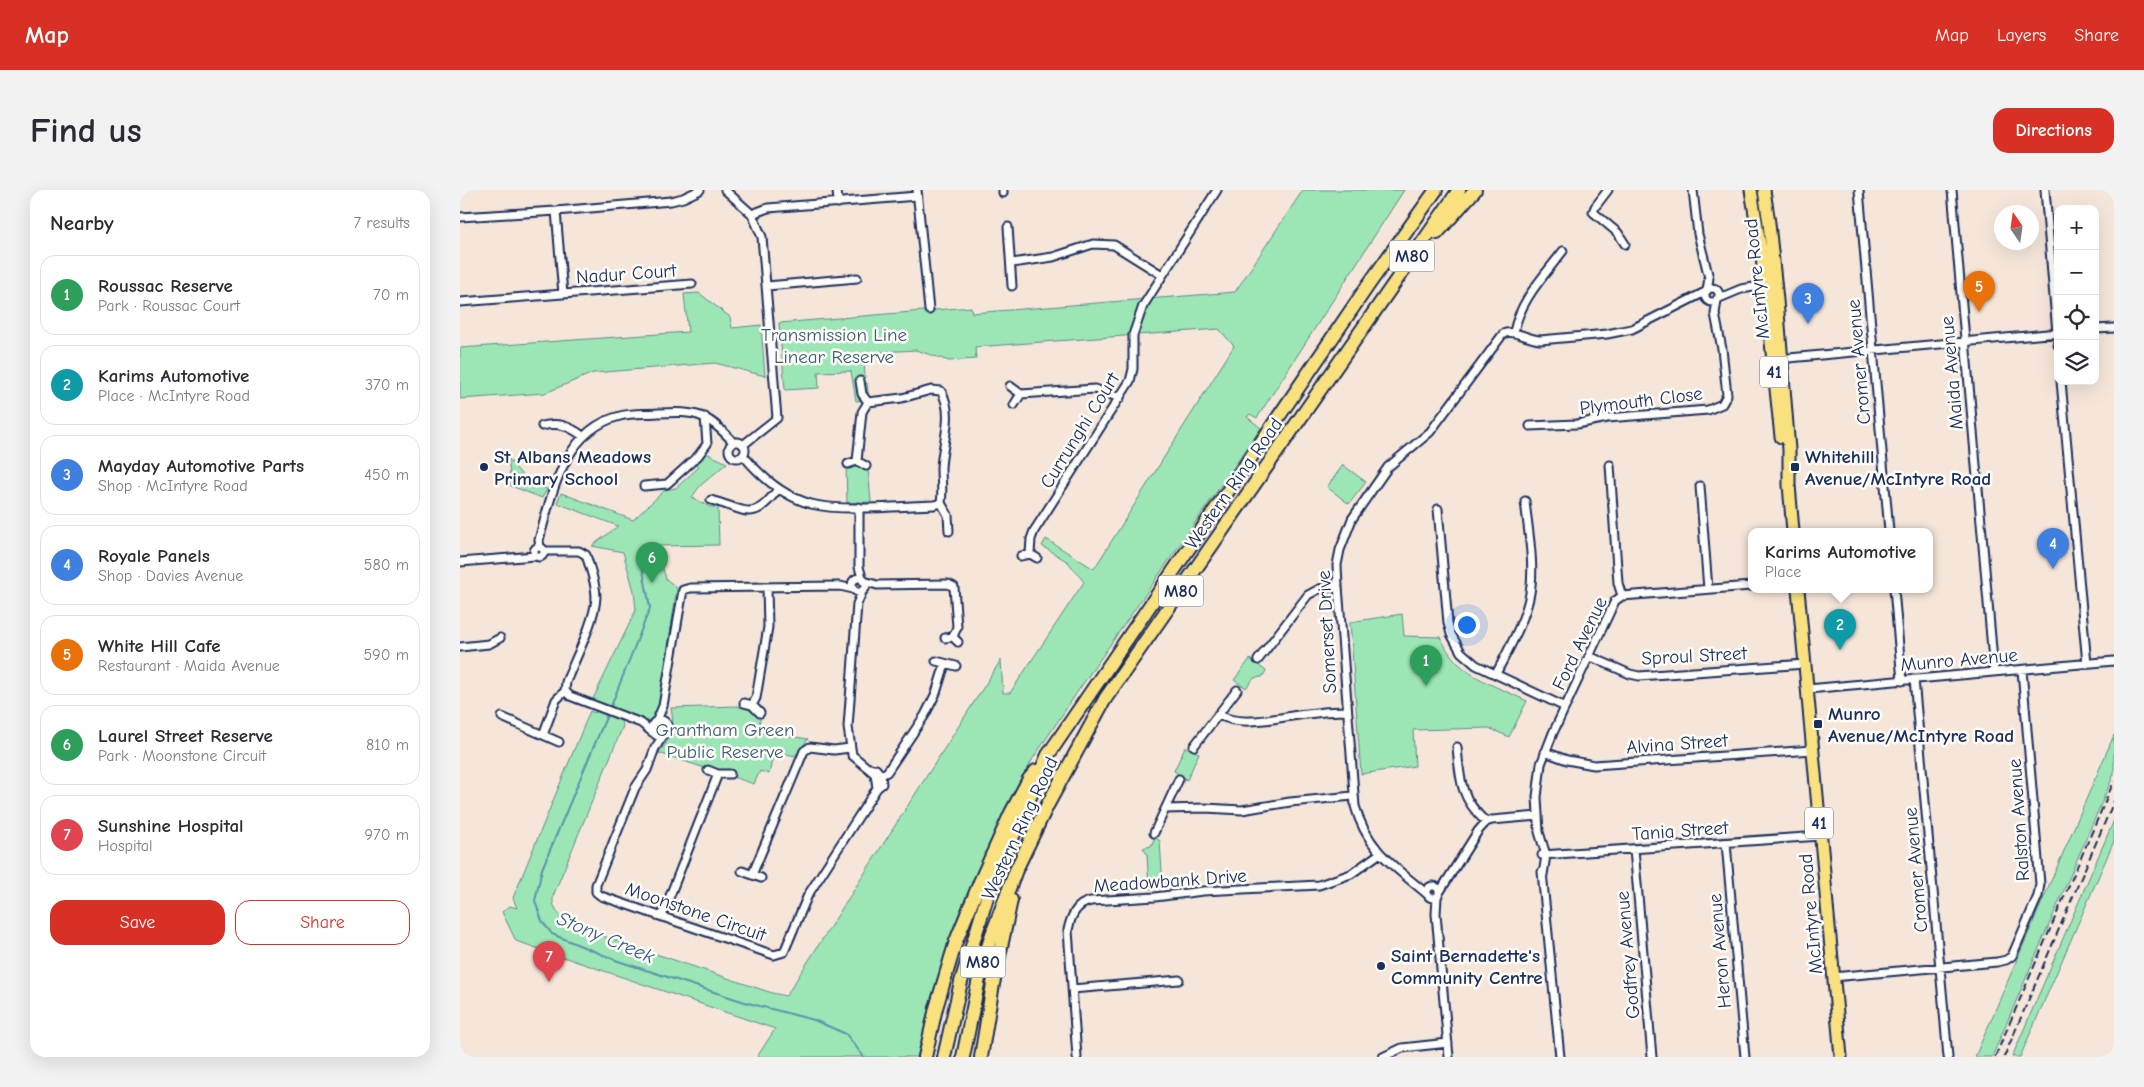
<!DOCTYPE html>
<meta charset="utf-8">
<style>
body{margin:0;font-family:"Comic Neue",sans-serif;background:#f2f2f3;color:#2b2b33}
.controls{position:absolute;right:15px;top:15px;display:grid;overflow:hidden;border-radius:10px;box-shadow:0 5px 20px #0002}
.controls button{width:45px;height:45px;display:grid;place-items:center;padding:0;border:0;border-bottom:1px solid #e1e1e2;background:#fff;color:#2b2b33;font:25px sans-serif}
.compass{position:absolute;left:1534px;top:15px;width:45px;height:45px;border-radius:50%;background:#fff;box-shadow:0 5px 20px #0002;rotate:347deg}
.you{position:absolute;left:1006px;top:434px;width:18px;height:18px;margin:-12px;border:4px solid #fff;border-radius:50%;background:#1a73e8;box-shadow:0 0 0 8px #1a73e833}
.badge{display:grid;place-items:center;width:32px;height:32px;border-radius:50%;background:#d93025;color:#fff;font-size:16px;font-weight:700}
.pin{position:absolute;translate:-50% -41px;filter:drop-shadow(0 1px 2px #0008)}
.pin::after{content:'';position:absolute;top:26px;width:18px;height:15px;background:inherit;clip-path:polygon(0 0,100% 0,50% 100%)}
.popup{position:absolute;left:1288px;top:338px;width:185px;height:65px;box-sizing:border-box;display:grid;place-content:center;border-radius:10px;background:#fff;filter:drop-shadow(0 1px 4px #0005);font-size:16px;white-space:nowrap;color:#7c7c81}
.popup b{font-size:19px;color:#2b2b33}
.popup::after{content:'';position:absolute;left:50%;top:100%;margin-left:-10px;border:10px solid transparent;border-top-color:#fff}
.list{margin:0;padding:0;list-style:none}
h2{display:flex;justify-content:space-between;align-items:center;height:65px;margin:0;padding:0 20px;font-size:21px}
h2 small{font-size:16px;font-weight:400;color:#7c7c81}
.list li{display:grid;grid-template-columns:32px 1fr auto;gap:15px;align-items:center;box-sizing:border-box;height:80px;margin:0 10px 10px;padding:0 10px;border:1px solid #e1e1e2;border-radius:15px}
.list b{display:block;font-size:19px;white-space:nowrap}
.list p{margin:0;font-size:16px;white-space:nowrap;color:#7c7c81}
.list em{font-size:16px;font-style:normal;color:#7c7c81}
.actions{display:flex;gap:10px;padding:15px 20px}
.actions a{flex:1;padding:11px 0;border:1px solid #d93025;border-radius:15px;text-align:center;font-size:18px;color:#d93025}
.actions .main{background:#d93025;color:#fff}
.icon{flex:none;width:28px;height:28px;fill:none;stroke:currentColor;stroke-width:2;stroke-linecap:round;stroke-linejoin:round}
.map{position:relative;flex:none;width:1654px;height:867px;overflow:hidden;border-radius:15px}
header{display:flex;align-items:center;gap:30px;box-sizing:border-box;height:70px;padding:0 25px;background:#d93025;color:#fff}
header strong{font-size:24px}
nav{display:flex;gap:28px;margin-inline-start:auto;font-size:18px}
.intro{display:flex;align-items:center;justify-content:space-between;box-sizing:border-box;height:120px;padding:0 30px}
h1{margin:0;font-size:35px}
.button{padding:12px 22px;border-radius:15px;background:#d93025;color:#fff;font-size:18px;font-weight:700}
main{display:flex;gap:30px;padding:0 30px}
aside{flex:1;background:#fff;border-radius:15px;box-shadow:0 5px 20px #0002}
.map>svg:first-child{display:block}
</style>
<header>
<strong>Map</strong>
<nav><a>Map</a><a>Layers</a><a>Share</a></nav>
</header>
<div class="intro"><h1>Find us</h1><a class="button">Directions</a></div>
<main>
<aside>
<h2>Nearby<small>7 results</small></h2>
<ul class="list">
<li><span class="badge" style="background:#2e9e5b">1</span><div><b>Roussac Reserve</b><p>Park · Roussac Court</p></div><em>70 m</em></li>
<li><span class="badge" style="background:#0f9aa8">2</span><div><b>Karims Automotive</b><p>Place · McIntyre Road</p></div><em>370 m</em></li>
<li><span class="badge" style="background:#3f7fe0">3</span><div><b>Mayday Automotive Parts</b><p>Shop · McIntyre Road</p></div><em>450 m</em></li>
<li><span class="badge" style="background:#3f7fe0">4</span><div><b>Royale Panels</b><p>Shop · Davies Avenue</p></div><em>580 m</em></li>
<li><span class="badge" style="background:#e8710a">5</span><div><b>White Hill Cafe</b><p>Restaurant · Maida Avenue</p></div><em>590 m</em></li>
<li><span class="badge" style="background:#2e9e5b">6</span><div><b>Laurel Street Reserve</b><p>Park · Moonstone Circuit</p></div><em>810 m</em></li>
<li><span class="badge" style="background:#e0444e">7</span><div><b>Sunshine Hospital</b><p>Hospital</p></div><em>970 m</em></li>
</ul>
<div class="actions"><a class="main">Save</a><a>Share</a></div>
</aside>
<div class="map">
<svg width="1654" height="867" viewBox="0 0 1654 867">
<rect width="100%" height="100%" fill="#f6e6da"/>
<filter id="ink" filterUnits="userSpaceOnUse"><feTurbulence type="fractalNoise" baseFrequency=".02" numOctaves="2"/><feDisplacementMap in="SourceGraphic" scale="10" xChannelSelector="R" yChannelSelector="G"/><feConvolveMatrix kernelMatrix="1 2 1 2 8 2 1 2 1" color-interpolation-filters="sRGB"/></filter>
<g filter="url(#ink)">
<!-- green -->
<path fill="#9ce6b5" stroke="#5c8a8a" d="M843,0H944L797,228L790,224L787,227L801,238L618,501L572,570L515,687L493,739L457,867H297L315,839L56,751L42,722L50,716L57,718L53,708L130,521L134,523L138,521L161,531L163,536L93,706V714L104,733L312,803L326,806L541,470L543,503H550L624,392L608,372L582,356L586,349L634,379L774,156L759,139L515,157L516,169L489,171L456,160L404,163L405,193H407L409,210L396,211L391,181L358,182L359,198L325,200L319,133L511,117L512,123L775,102Z
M239,103L270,127L272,138L301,135L305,186L255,173L133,183L85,203L0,209V158L228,142L224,104Z
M246,263L267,273L240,296L232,307L250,317H258L259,355L196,356L206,389L217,398L198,521L194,528L186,531L132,511L176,420L174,401L163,362L132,356L158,336L97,313L101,303L173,330L205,300L216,298L239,277L235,272Z
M48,268L68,293L87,299L82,308L51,296L50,293L57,292L56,285H50Z
M386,275L408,278L411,312L387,313Z
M883,275L906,292L889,314L867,297Z
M942,424L944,446L981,447C994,484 1034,495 1067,511L1049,547L1029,538L953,540L955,576L901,584L890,432Z
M790,469L806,481L802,487L794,488L786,498L774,490Z
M277,516L301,523L298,541L348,549L335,566L314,561L309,584L300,581L294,594L199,563C212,545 215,540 211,518Z
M1654,545V584L1532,867H1515Z
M725,557L739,563L727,590L714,581Z
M1654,630V651L1560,867H1552Z
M695,647L700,651L703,698L689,699L687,664L683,658L691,656Z"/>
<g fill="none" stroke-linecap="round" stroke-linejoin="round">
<!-- stream -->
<path stroke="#5b93ac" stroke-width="2" d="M151,516L190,418L179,359
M147,525L82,679L75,711L82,731L92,744L158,771L288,813L354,830L386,844L404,867"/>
<defs>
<path id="street" d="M265,0L292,24L302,47L317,228L283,255
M377,0L378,13
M457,0L469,120
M543,0V3
M1148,0L1135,17L1133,22L1158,43L1165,54
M1233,0L1238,44L1249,88L1247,100
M1399,0L1429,341
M1492,0L1534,482
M1585,0L1598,155
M96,21L103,104
M292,24L308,18L457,6
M0,27L96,21L211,11L223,8L240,0
M548,37L552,96
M552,73L593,67L633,54L654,55L702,85
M307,96L397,88
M1245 105a7 7 0 1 1 14 0a7 7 0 1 1-14 0Z
M1257,109L1281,99L1307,95
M0,112L232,94
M1635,139L1654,138
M1054,142C1060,110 1084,86 1103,61
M1318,169L1598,143
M400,191L402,204L408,212
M1601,191L1627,474
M550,196L561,204L554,215
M561,204L635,199L660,208
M82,236C99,232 109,236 123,246
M1070,236L1117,234L1147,228L1248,220L1262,214L1267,205L1262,159L1255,124L1257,110
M269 260a8 8 0 1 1 16 0a8 8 0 1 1-16 0Z
M283,265C301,287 323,306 351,314C382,322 440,316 474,315L481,313C483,301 481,290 481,278C482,253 495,224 481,201L471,200L442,208L408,212
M397,271L402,222L408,212
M388,274L397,271L406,276
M184,296L207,294L238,266L247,254L245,227
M1240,296L1248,399
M251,310C287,320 293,333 318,299
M481,313L488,325L489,341
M399,317V377L403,391
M978,319L988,433L991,444L1001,462L1016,475L1105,517
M74 362a5 5 0 1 1 10 0a5 5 0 1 1-10 0Z
M80,357L79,350C92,303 104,240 160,226C171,223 185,224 198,223C237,221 247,223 274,253
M84,361H119L126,365C130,378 136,393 136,407C135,431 115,469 106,492L105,501L110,506L181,533L192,542
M570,364L571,349L574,341L670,191L673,179V145L683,116L757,0
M561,366L570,364L577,368
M0,372L75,366
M392 395a7 7 0 1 1 14 0a7 7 0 1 1-14 0Z
M404,391L417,395L488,394L494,397L497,437L493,447
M1434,399L1442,491
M403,400L397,414L388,537L392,565L415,584L417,598
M1162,406L1291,396
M485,448L493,447L498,452
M0,457L29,454L40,448
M1129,466L1170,484L1179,486L1345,474
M798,470L848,405L859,399L878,396
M476,471L496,476
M1036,484C1048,460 1066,429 1070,403C1075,375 1068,339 1065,311
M1454,489L1488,867
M1348,499L1654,471
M284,513L292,515L300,523
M292,515L296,508L308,437L307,397
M758,524C780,539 823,526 847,524C860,522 873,521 886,521
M42,527L99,552
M192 538a8 8 0 1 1 16 0a8 8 0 1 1-16 0Z
M197,530L203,516L223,400L230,398L380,396L393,399
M83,545L96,510L105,501
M203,546L195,558L187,580L175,598L136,695V702L141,706L314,765L324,762L348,705L417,598L422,594L421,585L416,579L410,578
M734,556L777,500
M997,557C1000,590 1000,608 1026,632
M1085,562L1107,570L1134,575L1353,560
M248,580L258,584H270
M417,587L427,582L465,525L476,503L485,474
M705,619L745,618L782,620L830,612L893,606
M694,643L719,589
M1266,653L1285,867
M1174,659L1192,867
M1082,665L1361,646
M282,681L301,688
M1082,682L1100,867
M292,685L344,561L350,557L374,560L390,558
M1083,685L1086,665L1079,642L1077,607L1081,574L1093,543L1155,411L1162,406L1158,393L1150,275
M967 702a6 6 0 1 1 12 0a6 6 0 1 1-12 0Z
M979,703L1018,641L1026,632L1032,630L1078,626
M967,704C935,677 907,660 895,616L878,396L877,375L880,360L892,329L928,277L970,242L1043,144C1054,139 1067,149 1080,150L1147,144L1172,139L1247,101
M977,707L976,724L989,867
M202,726L258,584
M1373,787L1537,772L1546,770L1552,766L1578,706L1580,694L1562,480
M612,799L719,790
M617,867L608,740C611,726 616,714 631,711L695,707L743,701L859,695L891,684L919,664
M923,867L942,858L988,853"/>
<path id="primary" d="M1291,0L1302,67L1321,247
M1304,0L1309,33L1317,110L1329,260V295L1333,341
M1338,399L1381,867"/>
<path id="highway" d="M977,43L1015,0
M465,867L476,818L496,751L520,692L551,623L569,589L576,581
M484,867L501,792L528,704L588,565L909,94L976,0
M503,867L521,779L532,744L556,680L587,616L645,509L999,0
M521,867L533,794L551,710"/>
</defs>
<!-- street casing -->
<use href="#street" stroke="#1b2f5e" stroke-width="11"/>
<!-- primary casing -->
<use href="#primary" stroke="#1b2f5e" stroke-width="15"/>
<!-- highway casing -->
<use href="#highway" stroke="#1b2f5e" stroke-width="16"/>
<!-- street -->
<use href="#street" stroke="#fdfcf7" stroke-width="7"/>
<!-- primary -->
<use href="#primary" stroke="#fae180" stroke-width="11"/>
<!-- highway -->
<use href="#highway" stroke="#fae180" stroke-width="12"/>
<!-- rail -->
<path stroke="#1b2f5e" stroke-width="2" stroke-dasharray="8 4" stroke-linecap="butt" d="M1535,867L1654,591
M1544,867L1654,611"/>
</g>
</g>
<!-- markers -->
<g fill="#1b2f5e" stroke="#fdfcf7" stroke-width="2">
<circle cx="24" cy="277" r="5"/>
<rect x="1330" y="272" width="10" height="10" rx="2.5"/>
<rect x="1353" y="529" width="10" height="10" rx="2.5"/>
<circle cx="921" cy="776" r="5"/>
</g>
<g text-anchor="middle" stroke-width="5" stroke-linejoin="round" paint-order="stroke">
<!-- shield labels -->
<g fill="#fdfcf7" stroke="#5f6c8c" stroke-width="1">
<rect x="929.5" y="50.5" width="45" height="31" rx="4"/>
<rect x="1300" y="166.5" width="28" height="31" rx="4"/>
<rect x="698.5" y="385.5" width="45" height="31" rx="4"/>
<rect x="1345" y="617.5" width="28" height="31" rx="4"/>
<rect x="500.5" y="756.5" width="45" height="31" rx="4"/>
</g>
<g font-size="18" font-weight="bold" fill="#1b2f5e">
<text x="952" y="72">M80</text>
<text x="1314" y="188">41</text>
<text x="721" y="407">M80</text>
<text x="1359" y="639">41</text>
<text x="523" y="778">M80</text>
</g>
<!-- street labels -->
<g font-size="19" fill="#1b2f5e" stroke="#fdfcf7">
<text transform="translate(166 83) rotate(-4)" y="7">Nadur Court</text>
<text transform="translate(1296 89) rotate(-96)" y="7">McIntyre Road</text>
<text transform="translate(1398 172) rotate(-95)" y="7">Cromer Avenue</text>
<text transform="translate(1491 183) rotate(-95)" y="7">Maida Avenue</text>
<text transform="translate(1181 210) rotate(-7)" y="7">Plymouth Close</text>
<text transform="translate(619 240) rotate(-58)" y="7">Currunghi Court</text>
<text transform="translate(773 293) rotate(-55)" y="7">Western Ring Road</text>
<text transform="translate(866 442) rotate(-93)" y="7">Somerset Drive</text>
<text transform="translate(1119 453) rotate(-64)" y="7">Ford Avenue</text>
<text transform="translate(1234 465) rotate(-3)" y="7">Sproul Street</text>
<text transform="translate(1499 469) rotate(-5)" y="7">Munro Avenue</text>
<text transform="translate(1217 553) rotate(-4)" y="7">Alvina Street</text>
<text transform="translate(1558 630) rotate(-94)" y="7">Ralston Avenue</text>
<text transform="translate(559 638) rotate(-65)" y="7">Western Ring Road</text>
<text transform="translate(1220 640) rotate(-4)" y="7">Tania Street</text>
<text transform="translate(1455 680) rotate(-95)" y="7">Cromer Avenue</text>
<text transform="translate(710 690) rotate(-4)" y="7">Meadowbank Drive</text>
<text transform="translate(236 721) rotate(19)" y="7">Moonstone Circuit</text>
<text transform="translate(1350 724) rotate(-95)" y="7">McIntyre Road</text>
<text transform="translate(1259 761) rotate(-95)" y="7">Heron Avenue</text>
<text transform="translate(1167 765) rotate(-95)" y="7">Godfrey Avenue</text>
</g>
<!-- park labels -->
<g font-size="19" fill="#3b5d74" stroke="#fdfcf7">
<text x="374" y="151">Transmission Line<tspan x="374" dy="22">Linear Reserve</tspan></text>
<text x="265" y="546">Grantham Green<tspan x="265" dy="22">Public Reserve</tspan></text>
</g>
<!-- poi labels -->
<g font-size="19" font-weight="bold" fill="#1b2f5e" stroke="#fdfcf7" text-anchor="start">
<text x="34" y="273">St Albans Meadows<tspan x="34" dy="22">Primary School</tspan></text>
<text x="1345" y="273">Whitehill<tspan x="1345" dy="22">Avenue/McIntyre Road</tspan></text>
<text x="1368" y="530">Munro<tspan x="1368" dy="22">Avenue/McIntyre Road</tspan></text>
<text x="931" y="772">Saint Bernadette's<tspan x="931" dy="22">Community Centre</tspan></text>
</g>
<!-- water labels -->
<g font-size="20" font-style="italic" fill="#36597e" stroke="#fdfcf7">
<text transform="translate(146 747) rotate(23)" y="7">Stony Creek</text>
</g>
</g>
</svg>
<div class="controls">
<button>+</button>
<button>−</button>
<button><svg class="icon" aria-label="locate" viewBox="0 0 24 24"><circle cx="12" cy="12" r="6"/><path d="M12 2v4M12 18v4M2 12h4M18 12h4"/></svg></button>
<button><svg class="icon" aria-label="layers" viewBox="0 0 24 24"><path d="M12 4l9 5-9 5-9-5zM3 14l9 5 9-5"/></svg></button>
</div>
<svg class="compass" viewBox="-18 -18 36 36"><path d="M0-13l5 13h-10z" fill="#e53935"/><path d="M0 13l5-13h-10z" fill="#7c7c81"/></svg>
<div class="you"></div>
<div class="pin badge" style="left:966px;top:496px;background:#2e9e5b">1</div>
<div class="pin badge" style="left:1380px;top:460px;background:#0f9aa8">2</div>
<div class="popup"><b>Karims Automotive</b>Place</div>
<div class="pin badge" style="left:1348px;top:134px;background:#3f7fe0">3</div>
<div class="pin badge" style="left:1593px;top:379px;background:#3f7fe0">4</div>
<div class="pin badge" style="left:1519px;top:122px;background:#e8710a">5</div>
<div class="pin badge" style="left:192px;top:393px;background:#2e9e5b">6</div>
<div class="pin badge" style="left:89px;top:792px;background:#e0444e">7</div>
</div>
</main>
